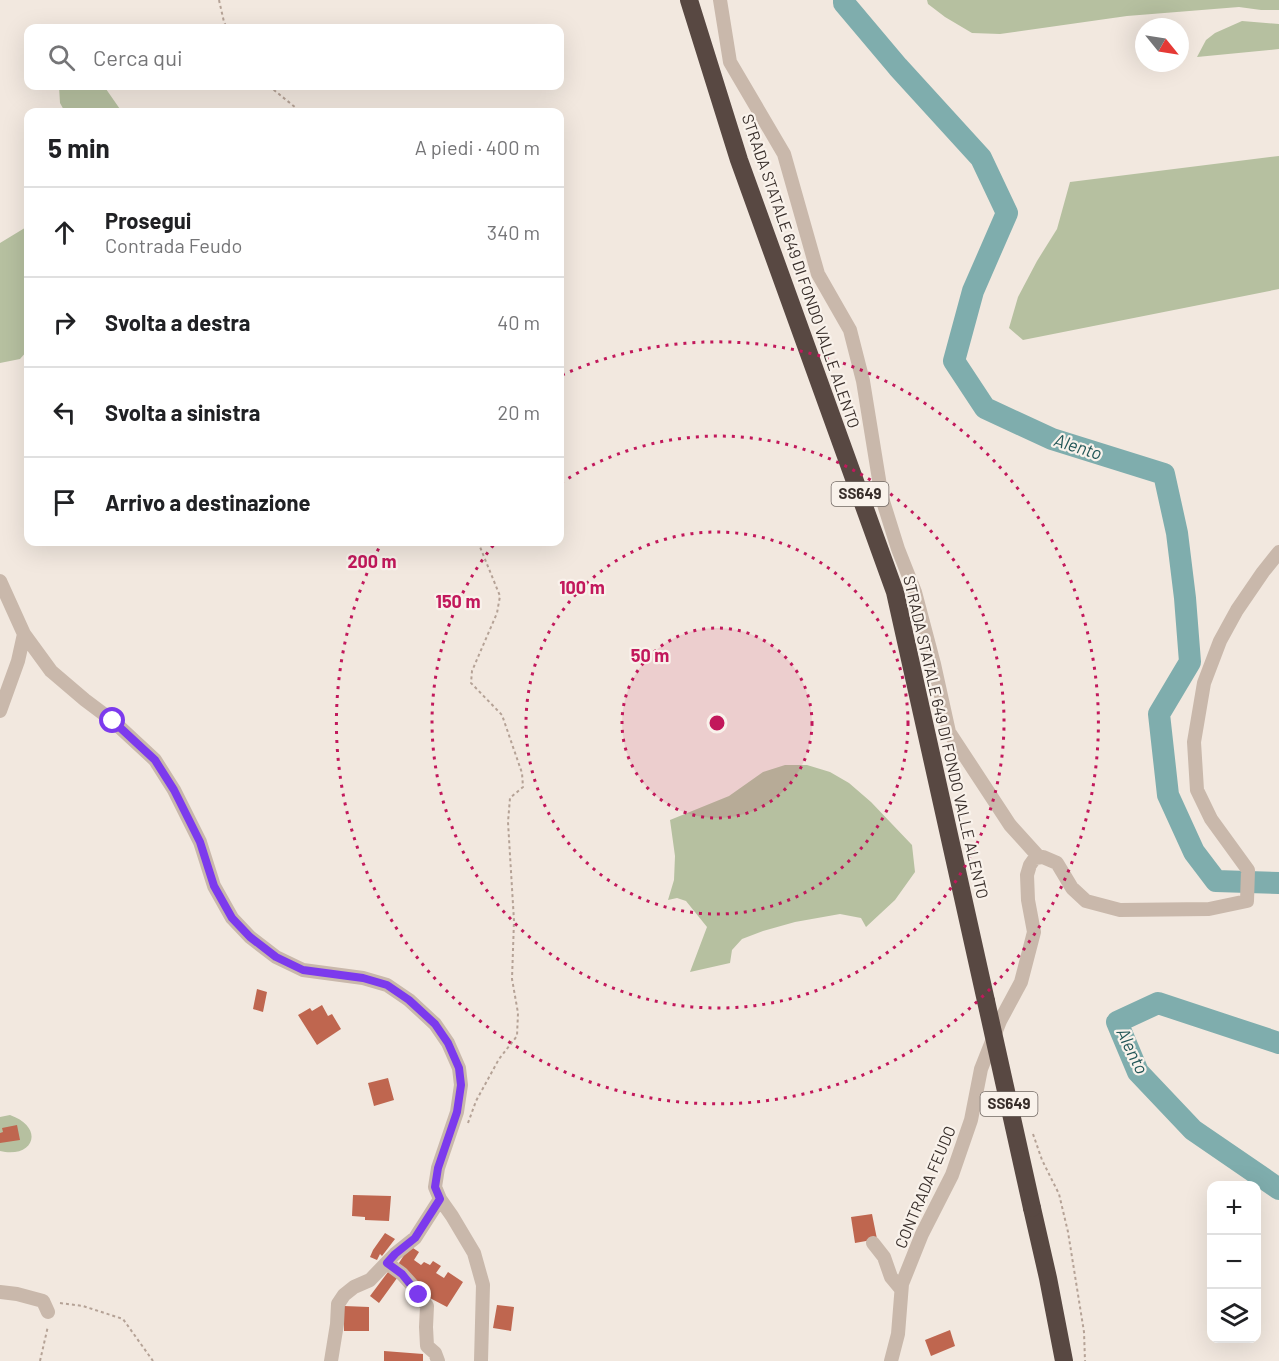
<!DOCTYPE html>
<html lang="it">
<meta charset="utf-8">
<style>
body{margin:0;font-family:Barlow,sans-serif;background:#f2f2f2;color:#202124}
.controls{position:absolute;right:18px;bottom:18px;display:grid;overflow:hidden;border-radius:12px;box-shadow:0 6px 24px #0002}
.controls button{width:54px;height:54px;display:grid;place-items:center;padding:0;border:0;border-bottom:2px solid #e0e0e0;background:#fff;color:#202124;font:30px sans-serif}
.compass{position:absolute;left:1135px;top:18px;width:54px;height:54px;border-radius:50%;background:#fff;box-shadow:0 6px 24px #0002;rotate:120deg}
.stop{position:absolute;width:18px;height:18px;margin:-14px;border:4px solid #7c3aed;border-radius:50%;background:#fff}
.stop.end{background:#7c3aed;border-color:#fff;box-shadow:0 2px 6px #0008}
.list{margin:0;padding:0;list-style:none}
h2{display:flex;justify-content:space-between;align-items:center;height:78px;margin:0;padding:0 24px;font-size:26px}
h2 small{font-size:20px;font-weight:400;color:#757577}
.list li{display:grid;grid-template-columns:39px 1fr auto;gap:18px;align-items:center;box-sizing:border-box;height:90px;padding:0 24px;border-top:2px solid #e0e0e0}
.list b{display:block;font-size:22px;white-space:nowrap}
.list p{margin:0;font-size:20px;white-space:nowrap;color:#757577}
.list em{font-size:20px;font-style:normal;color:#757577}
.icon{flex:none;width:33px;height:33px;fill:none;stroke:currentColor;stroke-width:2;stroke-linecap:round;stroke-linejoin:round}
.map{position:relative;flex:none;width:1279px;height:1361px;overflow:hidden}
.search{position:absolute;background:#fff;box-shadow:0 6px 24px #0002;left:24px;top:24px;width:540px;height:66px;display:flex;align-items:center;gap:15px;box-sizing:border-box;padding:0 21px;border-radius:12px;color:#757577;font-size:22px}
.panel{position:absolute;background:#fff;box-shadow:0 6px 24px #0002;left:24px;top:108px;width:540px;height:438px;border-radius:12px}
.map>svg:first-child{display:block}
</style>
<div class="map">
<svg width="1279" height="1361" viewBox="0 0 1279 1361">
<rect width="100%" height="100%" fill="#f2e8df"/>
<!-- green -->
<path fill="#b6c0a0" d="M927,0H1279V10H1261L1239,7L1127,16L1000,34L972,33L945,17L928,4Z
M1242,21L1279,24V49L1197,57L1206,40L1215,33Z
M59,86H101L106,89L122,112H65L60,103Z
M1279,156V289L1023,340L1009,328L1018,297L1037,261L1057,229L1070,182Z
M28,226V350L20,359L0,363V243Z
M785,765H807L830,772L849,783L871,802L912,845L915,872L895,900L866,927L861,918L840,914L795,922L763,931L742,939L732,950L730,963L690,972L707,927L686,901L677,898L668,900L674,880L675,856L670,820L729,796L763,772Z
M10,1115C46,1128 33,1159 0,1151V1117Z"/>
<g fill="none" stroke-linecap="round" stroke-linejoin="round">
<!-- river -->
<path stroke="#7fadad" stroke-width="22" d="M844,0V3L898,67L981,158L1007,213L973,291L954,361L985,408L1052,439L1164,474L1177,533L1185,598L1190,662L1159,714L1168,795L1194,852L1216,881L1279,883
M1279,1043L1158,1003L1117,1022L1138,1072L1193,1130L1279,1189"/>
</g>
<!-- building -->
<path fill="#bf664f" d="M257,989L267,992L263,1012L253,1009Z
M322,1005L328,1016L332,1014L341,1029L317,1045L298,1015L310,1008L312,1011Z
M388,1078L394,1100L374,1106L368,1083Z
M17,1125L20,1140L0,1143V1133L3,1132L2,1128Z
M353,1195L391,1196L389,1221L365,1220V1217L352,1216Z
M872,1214L877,1239L855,1243L851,1217Z
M385,1233L395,1239L382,1256L380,1254L377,1260L370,1257L373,1250Z
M410,1246L419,1252L414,1260L421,1265L424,1262L430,1265L433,1261L441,1266L436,1273L444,1278L448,1272L463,1282L447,1307L428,1297L429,1296L423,1293L424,1290L416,1285L419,1282L395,1269Z
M391,1268L400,1274L379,1303L370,1296Z
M497,1305L514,1307L511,1331L493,1328Z
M344,1306L369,1307V1331H344Z
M950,1330L955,1346L931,1356L925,1340Z
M384,1351L423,1354V1361H384Z"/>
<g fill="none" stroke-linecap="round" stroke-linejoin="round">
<!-- path -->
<path stroke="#b5a296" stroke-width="2" stroke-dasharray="3 3" stroke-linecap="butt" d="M219,0L224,22L227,28
M269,86L301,112
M468,1123L476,1101L499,1059L517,1036L518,1013L512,979L514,921L508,822L510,798L523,787L522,773L502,715L471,683L472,671L497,613L500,596L478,542
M1033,1134L1042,1160L1059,1194L1068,1232L1084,1332L1085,1361
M60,1303L83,1306L123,1319L153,1361
M40,1361L48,1326"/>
<!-- minor -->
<path stroke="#c9b8ab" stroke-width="14" d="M720,0L730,62L784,154L818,274L850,330L863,381L882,498L898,549L915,592L934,664L949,732L1010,825L1038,856
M0,581L24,634L51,671L85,700L113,721L155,760L174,790L200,842L214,886L232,918L250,937L276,957L303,970L363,978L387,985L409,1000L435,1024L448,1043L459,1068L461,1085L457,1112L438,1168L435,1187L440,1199L452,1216L474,1253L483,1285L481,1361
M0,711L18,661L24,634
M873,1243L884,1257L891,1277L901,1289
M387,1263L402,1274L412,1285L427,1306L426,1327L427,1346L435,1353L438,1361
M0,1292L17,1294L43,1301L48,1312
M331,1361L337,1324L338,1304L344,1295L354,1287L370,1280L395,1254L415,1238L440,1199
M891,1361L898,1334L902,1284L922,1234L952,1175L971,1120L981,1069L1000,1021L1021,982L1034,932L1028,900L1027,875L1030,865L1035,858L1043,857L1057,863L1072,888L1086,901L1120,910L1209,909L1247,901L1248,870L1211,819L1197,790L1194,742L1204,683L1220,641L1237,610L1263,572L1279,552"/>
<!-- highway -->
<path stroke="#584842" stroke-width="18" d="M689,0L739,160L895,592L986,1001
M1032,1208L1048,1278L1064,1361"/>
<!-- highway-bridge -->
<path stroke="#584842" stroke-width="18" d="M986,1001L1032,1208"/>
</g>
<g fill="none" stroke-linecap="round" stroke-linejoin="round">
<!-- route -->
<path stroke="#7c3aed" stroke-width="8" d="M113,721L155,760L174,790L200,842L214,886L232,918L250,937L276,957L303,970L363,978L387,985L409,1000L435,1024L448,1043L459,1068L461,1085L457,1112L438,1168L435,1187L440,1199L415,1238L395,1254L387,1263L402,1274L419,1295"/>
</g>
<!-- distance rings -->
<circle cx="717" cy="723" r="95" fill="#c2185b" fill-opacity=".12"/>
<g fill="none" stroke="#c2185b" stroke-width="3" stroke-dasharray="3 6">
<circle cx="717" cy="723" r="95"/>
<circle cx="717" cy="723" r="191"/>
<path d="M561 483A286 286 0 1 1 495 543"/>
<path d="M562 375A381 381 0 1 1 381 544"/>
</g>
<g text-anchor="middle" stroke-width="4.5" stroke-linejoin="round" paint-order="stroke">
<!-- shield labels -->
<g fill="#f9f2eb" stroke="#726964" stroke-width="1.5">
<rect x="831.5" y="482" width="57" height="24" rx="4.5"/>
<rect x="980.5" y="1092" width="57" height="24" rx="4.5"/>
</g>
<g font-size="15" font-weight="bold" fill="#382e2a">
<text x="860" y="499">SS649</text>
<text x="1009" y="1109">SS649</text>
</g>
<!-- street labels -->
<g font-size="16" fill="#382e2a" stroke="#f9f2eb">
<text transform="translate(801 271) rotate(71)" y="6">STRADA STATALE 649 DI FONDO VALLE ALENTO</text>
<text transform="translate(946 737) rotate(77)" y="6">STRADA STATALE 649 DI FONDO VALLE ALENTO</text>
<text transform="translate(925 1187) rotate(-67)" y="6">CONTRADA FEUDO</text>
</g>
<!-- water labels -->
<g font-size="18" font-style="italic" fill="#225657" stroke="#f9f2eb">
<text transform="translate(1078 447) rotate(18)" y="6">Alento</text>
<text transform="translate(1132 1051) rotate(64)" y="6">Alento</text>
</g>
</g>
<circle cx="717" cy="723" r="9" fill="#c2185b" stroke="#f9f2eb" stroke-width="3"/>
<g font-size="18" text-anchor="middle" font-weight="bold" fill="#c2185b" stroke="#f9f2eb" stroke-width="4.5" stroke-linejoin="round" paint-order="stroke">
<text x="372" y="568">200 m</text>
<text x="582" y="594">100 m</text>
<text x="458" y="608">150 m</text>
<text x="650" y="662">50 m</text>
</g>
</svg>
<div class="controls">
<button>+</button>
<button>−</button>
<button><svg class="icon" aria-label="layers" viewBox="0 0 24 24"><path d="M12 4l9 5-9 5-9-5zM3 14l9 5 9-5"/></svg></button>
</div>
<svg class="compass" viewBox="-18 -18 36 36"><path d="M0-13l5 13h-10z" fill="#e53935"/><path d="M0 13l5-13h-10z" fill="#757577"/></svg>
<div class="stop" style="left:113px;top:721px"></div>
<div class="stop end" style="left:419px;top:1295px"></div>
<div class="search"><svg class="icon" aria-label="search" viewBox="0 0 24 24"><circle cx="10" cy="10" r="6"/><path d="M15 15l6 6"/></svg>Cerca qui</div>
<section class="panel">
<h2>5 min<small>A piedi · 400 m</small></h2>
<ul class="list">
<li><svg class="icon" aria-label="ahead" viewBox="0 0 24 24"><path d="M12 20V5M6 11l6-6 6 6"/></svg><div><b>Prosegui</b><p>Contrada Feudo</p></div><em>340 m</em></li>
<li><svg class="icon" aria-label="right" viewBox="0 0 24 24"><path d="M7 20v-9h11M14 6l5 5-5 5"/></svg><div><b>Svolta a destra</b></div><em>40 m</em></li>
<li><svg class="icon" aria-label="left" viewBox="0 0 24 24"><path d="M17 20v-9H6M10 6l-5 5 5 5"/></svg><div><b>Svolta a sinistra</b></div><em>20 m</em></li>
<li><svg class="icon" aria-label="arrive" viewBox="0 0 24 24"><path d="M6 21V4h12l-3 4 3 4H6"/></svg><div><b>Arrivo a destinazione</b></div></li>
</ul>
</section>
</div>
